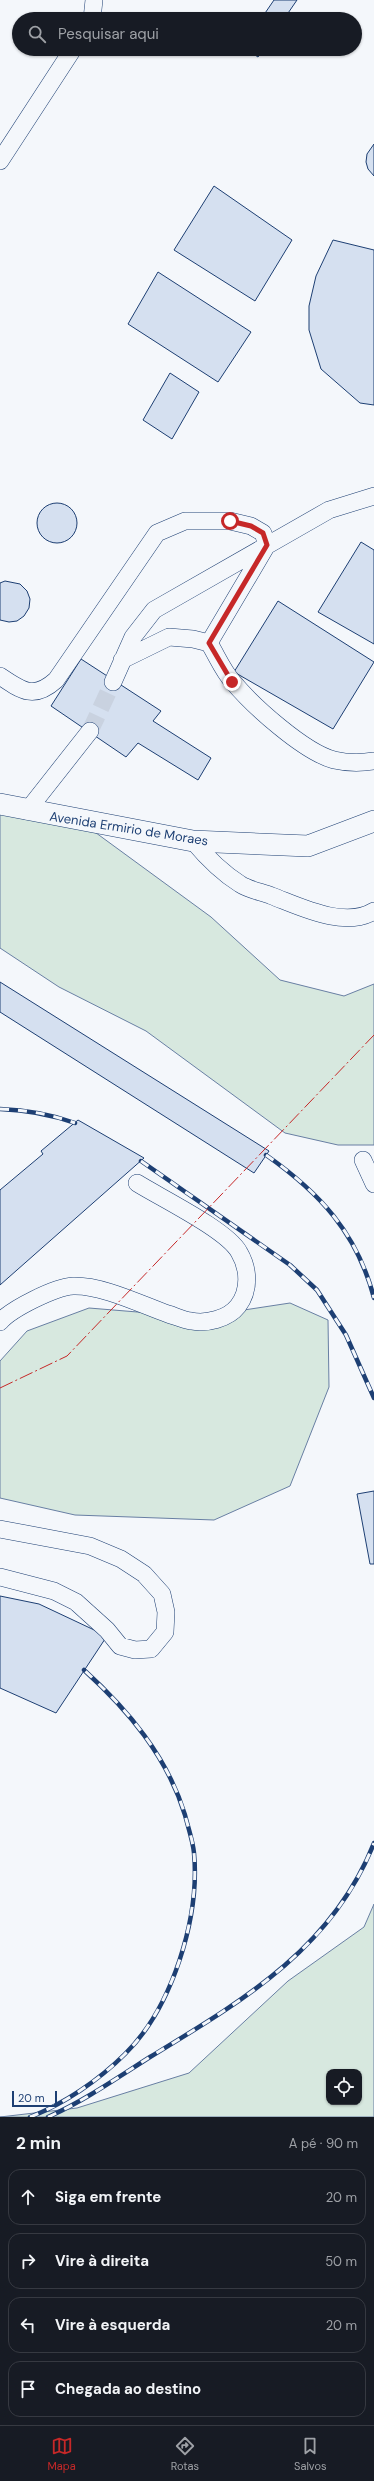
<!DOCTYPE html>
<html lang="pt">
<meta charset="utf-8">
<style>
body{margin:0;font-family:"DM Sans",sans-serif;background:#242831;color:#f1f3f6}
.controls{position:absolute;right:12px;bottom:12px;display:grid;overflow:hidden;border-radius:8px;box-shadow:0 1px 3px #0004}
.controls button{width:36px;height:36px;display:grid;place-items:center;padding:0;border:0;border-bottom:1px solid #363941;background:#171b24;color:#f1f3f6;font:20px sans-serif}
.scale{position:absolute;left:12px;bottom:10px;width:45px;box-sizing:border-box;padding-left:4px;border:2px solid #1d3f73;border-top:0;font-size:11px;line-height:14px;white-space:nowrap;color:#1d3f73;-webkit-text-stroke:3px #f4f7fb;paint-order:stroke}
.stop{position:absolute;width:12px;height:12px;margin:-9px;border:3px solid #c62828;border-radius:50%;background:#fff}
.stop.end{background:#c62828;border-color:#fff;box-shadow:0 1px 4px #0008}
.list{margin:0;padding:0;list-style:none}
h2{display:flex;justify-content:space-between;align-items:center;height:52px;margin:0;padding:0 16px;font-size:17px}
h2 small{font-size:13px;font-weight:400;color:#9ea1a6}
.list li{display:grid;grid-template-columns:26px 1fr auto;gap:12px;align-items:center;box-sizing:border-box;height:56px;margin:0 8px 8px;padding:0 8px;border:1px solid #363941;border-radius:12px}
.list b{display:block;font-size:15px;white-space:nowrap}
.list em{font-size:13px;font-style:normal;color:#9ea1a6}
.icon{flex:none;width:22px;height:22px;fill:none;stroke:currentColor;stroke-width:2;stroke-linecap:round;stroke-linejoin:round}
.map{position:relative;flex:none;width:374px;height:2117px;overflow:hidden}
.search{position:absolute;background:#171b24;box-shadow:0 1px 3px #0004;left:12px;right:12px;top:12px;height:44px;display:flex;align-items:center;gap:10px;box-sizing:border-box;padding:0 14px;border-radius:22px;color:#9ea1a6;font-size:15px}
.sheet{height:308px;background:#171b24}
nav{display:flex;justify-content:space-around;align-items:center;box-sizing:border-box;height:56px;border-top:1px solid #363941;background:#171b24;font-size:11px;color:#9ea1a6}
nav a{display:grid;justify-items:center;gap:2px}
nav .on{color:#c62828}
.map>svg:first-child{display:block}
</style>
<div class="map">
<svg width="374" height="2117" viewBox="0 0 374 2117">
<rect width="100%" height="100%" fill="#f4f7fb"/>
<!-- green -->
<path fill="#d7e8df" stroke="#687fa3" fill-rule="evenodd" d="M0,812L77,819L211,917L280,980L344,996L374,984V1145H338L285,1133L146,1031L59,987L0,948Z
M290,1303L328,1320L329,1387L290,1486L214,1520L75,1515L0,1498V1361L27,1331L89,1308L198,1317Z
M374,1904V2117H0L77,2108L189,2073L288,1981L364,1927ZM329,2072H359V2102H329Z"/>
<!-- building -->
<path fill="#d5e0f0" stroke="#1d3f73" d="M274,0H297L284,19H261Z
M246,49H264L258,57Z
M374,144V176L368,169L366,162L367,154Z
M214,186L292,240L255,301L174,250Z
M333,240L374,250V405L360,403L321,369L309,330V306L316,276Z
M158,272L251,332L218,382L128,324Z
M170,373L199,392L172,439L143,420Z
M37 523a20 20 0 1 1 40 0a20 20 0 1 1-40 0Z
M361,542L374,550V644L318,612Z
M5,581L20,584L27,591L30,599L29,608L24,616L17,621L9,622L0,620V583Z
M278,601L374,662L333,729L234,672Z
M81,659L161,711L153,721L211,758L198,780L138,743L126,757L51,706Z
M0,982L269,1151L254,1173L0,1012Z
M78,1120L144,1158L0,1285V1190L43,1154L41,1151Z
M374,1491V1564H370L357,1494Z
M0,1596L39,1604L107,1636L56,1713L0,1688Z"/>
<g fill="none" stroke-linecap="round" stroke-linejoin="round">
<!-- minor-tunnel -->
<path stroke="#c9d2e0" stroke-width="17" stroke-dasharray="17 8" stroke-linecap="butt" d="M90,731L113,682"/>
<defs>
<path id="minor" d="M92,19L94,0
M0,161L73,49
M122,660L169,637L193,639L209,643C217,656 223,671 233,682C253,706 304,752 334,760C347,763 362,763 374,761
M0,676C22,691 34,700 56,680L157,533L185,521H230L251,526L263,533L267,545L209,643
M113,682L133,637L154,610L329,510L374,496
M27,811L90,731
M193,841C208,859 221,872 240,884C249,890 262,892 272,896C301,907 345,929 374,911
M363,1160L374,1184
M0,1322C11,1309 55,1287 73,1286C102,1285 140,1304 168,1314C175,1316 183,1320 191,1321C206,1324 228,1319 238,1306C250,1290 249,1269 239,1252C227,1230 161,1198 137,1183
M0,1529L90,1546L121,1559L144,1574L162,1594L166,1612L165,1632L151,1649L135,1650L120,1646L107,1630L76,1602L54,1591L0,1577"/>
<path id="major" d="M0,804L193,841L308,846L374,821"/>
</defs>
<!-- minor casing -->
<use href="#minor" stroke="#1d3f73" stroke-width="18"/>
<!-- major casing -->
<use href="#major" stroke="#1d3f73" stroke-width="22"/>
<!-- minor -->
<use href="#minor" stroke="#f4f7fb" stroke-width="17"/>
<!-- major -->
<use href="#major" stroke="#f4f7fb" stroke-width="21"/>
<defs>
<path id="rail" d="M0,1109C26,1110 50,1114 75,1123
M266,1155C320,1193 357,1233 374,1298
M141,1161L290,1265L317,1290L346,1335L374,1398
M30,2117C64,2104 99,2080 125,2054C172,2008 200,1918 194,1853C193,1841 188,1827 185,1815C167,1756 128,1710 84,1670
M48,2117C84,2101 117,2078 150,2057C242,2001 332,1949 374,1843"/>
</defs>
<!-- rail casing -->
<use href="#rail" stroke="#1d3f73" stroke-width="4.5"/>
<!-- rail -->
<use href="#rail" stroke="#f4f7fb" stroke-width="3" stroke-dasharray="9" stroke-linecap="butt"/>
<!-- power -->
<path stroke="#c62828" stroke-width="1" stroke-dasharray="14 3 2 3" stroke-linecap="butt" d="M0,1388L67,1356L374,1035"/>
</g>
<g fill="none" stroke-linecap="round" stroke-linejoin="round">
<!-- route -->
<path stroke="#c62828" stroke-width="5" d="M230,521L251,526L263,533L267,545L209,643L232,682"/>
</g>
<g text-anchor="middle" stroke-width="3" stroke-linejoin="round" paint-order="stroke">
<!-- street labels -->
<g font-size="13" fill="#1d3f73" stroke="#f4f7fb">
<text transform="translate(129 828) rotate(9)" y="5">Avenida Ermirio de Moraes</text>
</g>
</g>
</svg>
<div class="controls">
<button><svg class="icon" aria-label="locate" viewBox="0 0 24 24"><circle cx="12" cy="12" r="6"/><path d="M12 2v4M12 18v4M2 12h4M18 12h4"/></svg></button>
</div>
<div class="scale">20 m</div>
<div class="stop" style="left:230px;top:521px"></div>
<div class="stop end" style="left:232px;top:682px"></div>
<div class="search"><svg class="icon" aria-label="search" viewBox="0 0 24 24"><circle cx="10" cy="10" r="6"/><path d="M15 15l6 6"/></svg>Pesquisar aqui</div>
</div>
<section class="sheet">
<h2>2 min<small>A pé · 90 m</small></h2>
<ul class="list">
<li><svg class="icon" aria-label="ahead" viewBox="0 0 24 24"><path d="M12 20V5M6 11l6-6 6 6"/></svg><div><b>Siga em frente</b></div><em>20 m</em></li>
<li><svg class="icon" aria-label="right" viewBox="0 0 24 24"><path d="M7 20v-9h11M14 6l5 5-5 5"/></svg><div><b>Vire à direita</b></div><em>50 m</em></li>
<li><svg class="icon" aria-label="left" viewBox="0 0 24 24"><path d="M17 20v-9H6M10 6l-5 5 5 5"/></svg><div><b>Vire à esquerda</b></div><em>20 m</em></li>
<li><svg class="icon" aria-label="arrive" viewBox="0 0 24 24"><path d="M6 21V4h12l-3 4 3 4H6"/></svg><div><b>Chegada ao destino</b></div></li>
</ul>
</section>
<nav>
<a class="on"><svg class="icon" aria-label="map" viewBox="0 0 24 24"><path d="M3 6l6-2 6 2 6-2v14l-6 2-6-2-6 2zM9 4v14M15 6v14"/></svg>Mapa</a>
<a><svg class="icon" aria-label="directions" viewBox="0 0 24 24"><path d="M12 3l9 9-9 9-9-9zM9 14v-3h6M13 9l2 2-2 2"/></svg>Rotas</a>
<a><svg class="icon" aria-label="saved" viewBox="0 0 24 24"><path d="M7 4h10v16l-5-4-5 4z"/></svg>Salvos</a>
</nav>
